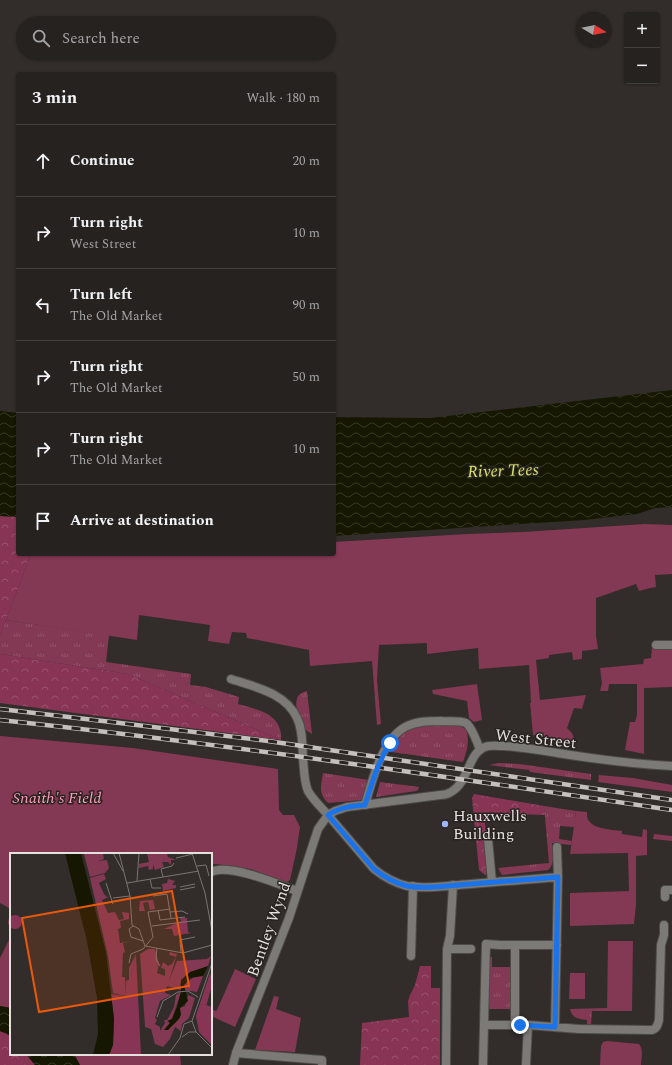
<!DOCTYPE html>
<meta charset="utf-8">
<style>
body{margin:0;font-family:Spectral,serif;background:#322f2d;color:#f1f3f6}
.controls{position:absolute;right:12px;top:12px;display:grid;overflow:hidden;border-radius:4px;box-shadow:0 1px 3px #0004}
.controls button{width:36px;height:36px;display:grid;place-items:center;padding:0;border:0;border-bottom:1px solid #423f3e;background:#262220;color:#f1f3f6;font:20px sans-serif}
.compass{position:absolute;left:576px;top:12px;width:36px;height:36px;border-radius:50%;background:#262220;box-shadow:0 1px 3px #0004;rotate:100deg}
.stop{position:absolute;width:12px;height:12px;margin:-9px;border:3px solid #1a73e8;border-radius:50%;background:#fff}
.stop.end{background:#1a73e8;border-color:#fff;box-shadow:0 1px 4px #0008}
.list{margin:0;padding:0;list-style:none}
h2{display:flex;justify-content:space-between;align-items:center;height:52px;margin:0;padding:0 16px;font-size:17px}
h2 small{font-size:13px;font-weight:400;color:#a4a4a5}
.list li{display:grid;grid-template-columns:26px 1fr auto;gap:12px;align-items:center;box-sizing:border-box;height:72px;padding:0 16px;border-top:1px solid #423f3e}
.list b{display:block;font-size:15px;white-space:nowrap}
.list p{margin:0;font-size:13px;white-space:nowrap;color:#a4a4a5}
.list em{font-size:13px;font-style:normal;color:#a4a4a5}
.icon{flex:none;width:22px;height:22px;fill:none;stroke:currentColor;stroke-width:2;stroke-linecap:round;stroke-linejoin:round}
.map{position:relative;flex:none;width:672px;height:1065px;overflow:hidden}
.search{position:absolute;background:#262220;box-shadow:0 1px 3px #0004;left:16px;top:16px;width:320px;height:44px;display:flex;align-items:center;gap:10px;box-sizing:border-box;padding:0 14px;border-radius:22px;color:#a4a4a5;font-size:15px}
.panel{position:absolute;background:#262220;box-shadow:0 1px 3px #0004;left:16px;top:72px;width:320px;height:484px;border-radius:4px}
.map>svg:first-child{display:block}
</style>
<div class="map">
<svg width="672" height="1065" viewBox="0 0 672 1065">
<defs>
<pattern id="grass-tufts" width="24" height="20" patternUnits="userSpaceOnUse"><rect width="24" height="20" fill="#833854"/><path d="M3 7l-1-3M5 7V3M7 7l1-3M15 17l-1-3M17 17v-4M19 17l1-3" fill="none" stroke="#94546c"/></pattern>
<pattern id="forest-crowns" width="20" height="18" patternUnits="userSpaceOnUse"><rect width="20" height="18" fill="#883555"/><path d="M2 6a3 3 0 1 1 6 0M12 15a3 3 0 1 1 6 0" fill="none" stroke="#99526d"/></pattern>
<pattern id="water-waves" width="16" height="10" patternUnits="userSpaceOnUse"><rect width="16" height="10" fill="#151700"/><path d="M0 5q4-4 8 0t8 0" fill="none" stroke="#373825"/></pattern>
</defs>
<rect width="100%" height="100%" fill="#322d2a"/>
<!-- grass -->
<path fill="url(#grass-tufts)" d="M6,620L109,635L106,662L191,674L190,685L206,687L239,697L238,704C252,708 274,712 279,727C281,731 281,736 281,740L128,674L0,654V636Z
M307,691L312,734C310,733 307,731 306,730C301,725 294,706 297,699C298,694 303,692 307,691Z
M424,726H460L466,729C470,742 467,750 463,762L391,752C401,734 402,730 424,726Z
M499,763L519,764L591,774V780L530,772L529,770L489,765Z
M323,773L369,780L363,800L328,803C318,793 321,786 323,773Z
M380,782L419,787L418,790L416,791L376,797Z
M544,806L576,811L574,827L560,826L559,839L572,841L571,845L552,843C552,852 556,863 548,870L502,875L498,868L549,863Z
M488,957H492V967H511V1009H488Z
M607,1008V1011H592L591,1025L587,1024V1020C578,1019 572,1018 570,1009Z"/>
<!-- forest -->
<path fill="url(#forest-crowns)" d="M0,516L18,517V554H31L0,636Z
M0,654L128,674L281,740L0,703Z
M474,794L544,806L545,815L484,813L489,868L486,875H485L479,870L472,798Z
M420,966H431V988H440V1065H360L362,1023L409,1017L408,1001L410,995L415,985Z
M0,1031L11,1036V1054H26L35,1065H0Z"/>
<!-- green -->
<path fill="#833854" d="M645,524L672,525V574L655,575L656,587L650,588L639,591L636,584L596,598V636L598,649L582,651V659L573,660L572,652L549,655V658L536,660L540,700L586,695L582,709L574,708L567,728L572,733L575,741L533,735L530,703H531L529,665L479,669L478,648L427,654V643L379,645L377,680L381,724L377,725L372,661L310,666L309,650L247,638L246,633L232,632L229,644L208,641L210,625L139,615L137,640L6,620L31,554H334V542L467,534L523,532Z
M652,648L672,649V687L644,688V754L625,750L630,722H635L637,715V684H609L608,691H600L602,683L600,668L643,664L644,659L651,658Z
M477,684L482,720L474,722L469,718L467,701L433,694L432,690Z
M0,736L133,748L278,769L279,810L283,815H294L300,827L297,848L290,880L287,882L250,869L216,864H211V854H11V909L0,903Z
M599,775L633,778L672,785V792L598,782Z
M576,811L587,812C587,815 587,820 590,822C595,829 614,830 622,831V834L642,837L643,829L647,830V855L636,856V905L634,924L570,926V893L629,891L628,853L570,854Z
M654,834L672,836V841L653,839Z
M11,936V1008L0,1006V958Z
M608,941H633L632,1011H607Z
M235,969L256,979L235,1027L211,1016V1009L216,1011L217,1010Z
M570,973H585V999H569Z
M274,996L279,997L276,1009L301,1018L295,1052L255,1050Z
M607,1041L639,1044C644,1050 641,1058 641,1065H600L601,1046L603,1042Z
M74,1054H180L181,1065H80Z"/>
<!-- water -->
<path fill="url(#water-waves)" d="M672,390V507L655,508L637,514L584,520L334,536V417L430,418Z
M0,411L18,413V517L0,516Z
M0,1006L11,1008V1036L0,1031Z
M26,1054H74L80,1065H35Z"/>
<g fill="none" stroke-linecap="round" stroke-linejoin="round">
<defs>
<path id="service" d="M656,645H672
M231,679C255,687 286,693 297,718C303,730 302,745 303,758C304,769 304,782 308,791C313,800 322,808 328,815
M365,805C372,781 382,740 405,727C417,721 429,721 441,721C448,722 459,720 466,723C471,726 478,744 480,750
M488,839L492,882
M211,872C229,863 278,884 297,891
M665,897V890H672
M579,1029L652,1030C657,1029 658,1024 659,1020L661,945L664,935V925
M236,1053L322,1060V1065
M526,1065L528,1025"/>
<path id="pedestrian" d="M411,956L413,886
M515,1025V945
M483,1065L484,1025L486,944L500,945"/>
<path id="minor" d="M328,815L374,869C384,877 395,883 407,886C424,889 443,886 459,885C492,882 525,880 558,877L555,1027
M557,847L558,877
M500,945H557
M447,949H471
M484,1025H528L579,1029
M233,1065L236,1053L289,918L318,829L328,815L335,811L347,807L440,795C444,795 448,794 451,792C469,782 468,753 485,747C490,745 498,746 503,746C522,747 539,750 557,753C595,759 634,764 672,766
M446,1065L447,949L450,936L453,885"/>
</defs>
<!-- service casing -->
<use href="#service" stroke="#4e4a47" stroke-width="10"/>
<!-- pedestrian casing -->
<use href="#pedestrian" stroke="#4e4a47" stroke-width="10"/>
<!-- minor casing -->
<use href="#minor" stroke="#4e4a47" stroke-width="10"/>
<!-- service -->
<use href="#service" stroke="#7b7a77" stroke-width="8"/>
<!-- pedestrian -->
<use href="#pedestrian" stroke="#7b7a77" stroke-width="8"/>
<!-- minor -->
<use href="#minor" stroke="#7b7a77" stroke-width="8"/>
<defs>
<path id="rail" d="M0,709L120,723L268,741L672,800
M0,720C225,744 448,777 672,810"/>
</defs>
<!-- rail casing -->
<use href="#rail" stroke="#c4c0be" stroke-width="4.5"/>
<!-- rail -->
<use href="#rail" stroke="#282320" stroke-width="3" stroke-dasharray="9" stroke-linecap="butt"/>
</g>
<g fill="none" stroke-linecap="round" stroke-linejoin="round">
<!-- route -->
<path stroke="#1a73e8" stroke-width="5" d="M390,743C378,762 372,783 365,805C352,806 340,807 328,815L374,869C384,877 395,883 407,886C423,889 443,886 459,885C492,882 525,880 558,877L555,1027L520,1025"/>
</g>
<!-- markers -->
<circle fill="#a0b3fd" stroke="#282320" stroke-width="1.5" cx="445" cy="824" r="4"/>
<g text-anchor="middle" stroke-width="3" stroke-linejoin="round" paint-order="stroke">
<!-- street labels -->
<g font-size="16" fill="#e4e1df" stroke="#282320">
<text transform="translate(536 738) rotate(6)" y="6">West Street</text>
<text transform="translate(268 929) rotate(-70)" y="6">Bentley Wynd</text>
</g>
<!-- park labels -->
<g font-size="16" font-style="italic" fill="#fd9ebd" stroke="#282320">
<text x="57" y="803">Snaith's Field</text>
</g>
<!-- poi labels -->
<g font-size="16" fill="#e4e1df" stroke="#282320" text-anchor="start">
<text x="453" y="821">Hauxwells<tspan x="453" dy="18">Building</tspan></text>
</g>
<!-- water labels -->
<g font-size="17" font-style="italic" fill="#d8e265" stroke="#282320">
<text transform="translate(503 470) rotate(-2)" y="6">River Tees</text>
</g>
</g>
<!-- overview -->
<g transform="translate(10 853)">
<rect width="202" height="202" fill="#322d2a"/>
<path d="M126,101L121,124V144L116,143V128L119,127V115ZM200,120L202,133L196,152L202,154V192L189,179L186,163Z" fill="#833854"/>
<path d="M-2 69a7 7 0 1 1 14 0a7 7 0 1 1-14 0ZM170,65H177L178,79L181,80L164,83L162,76H154L171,68ZM126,101L131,202H99L103,192L104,166L101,141L121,144V124ZM200,121L202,129L195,158L198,164L197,171L202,176V192L190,180L186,163ZM185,123H193L187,139L174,137V132Z" fill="#883555"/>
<path d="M93,0L94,6L88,8L97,7L99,15L95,20L80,24L74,1ZM137,0H157L158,4L166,7H161V12L158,9H152L154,14L145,17L143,11V16L139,17L138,13L129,15V11L139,9ZM94,21L96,26L89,30L94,41L97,44L101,43L92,47L98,60L105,59L109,67L114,66L112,59L119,60V66L110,68L111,75L108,76L110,90L122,88L113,90L115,99L113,100L112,124H115L116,143L103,140L98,103L80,25ZM158,26L165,28L162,32H166V35L153,38L152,31L157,30ZM143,47L145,56L140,57L138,49L133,50L135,58H129L130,48ZM138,96H145L149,111L147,120L155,123V116L151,115L153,109L158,113L162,111L166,104L159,102L160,99L167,101L159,128L167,108L197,106L201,103L198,113L175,123L170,131L171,137L157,133L155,140L161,142L150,148L145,165L147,167L145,171L150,174V178L155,170L154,167H157L164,154L166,142L171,139L162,166L157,168L160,170L154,177L170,165V155L175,153L178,142L185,145L179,165L172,171L171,178L165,174L160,186L153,194L145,191L141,176L135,174L130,101Z" fill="#833854"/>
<path d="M55,0H71L96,100L104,166L103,192L99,202H83L88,181L87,145L77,88ZM198,113L193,123L180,125L174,132L178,148L170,155L171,162L168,167L158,177H154L160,170L158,168L162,166L167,154L171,139V127L180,119Z" fill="#151700"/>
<path fill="none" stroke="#797572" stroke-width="1" d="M103,0L113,18M109,0L120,43L122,72L129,76L135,93M182,0L195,40L202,78M166,5L183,1M187,13L196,12L199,23M153,24L151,16L162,13L164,10M140,26L142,35H151M127,28L129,0M96,30L103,51M117,30L189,18M170,34L185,31M170,37L185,34M143,43L157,41L161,65M103,45L120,43M148,57L150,67L175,64M160,59L172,58L178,61M123,73L119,76L121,84L133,88M142,73L190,67M135,93L173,100L202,92M147,95L146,106L150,113M171,100L170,87L185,84M119,110L121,101L133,96L143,84L138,59L160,56M202,110L182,168L186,179L202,195M147,164L153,148L168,139L178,138L188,144M172,184L179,179H186M158,202L170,185L174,171L182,168"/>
<path fill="#e8590c" fill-opacity="0.15" stroke="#e8590c" stroke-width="2" d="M162,38L179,133L29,159L12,65Z"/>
<rect width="202" height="202" fill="none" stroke="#e4e1df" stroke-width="2"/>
</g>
</svg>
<div class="controls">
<button>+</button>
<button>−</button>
</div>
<svg class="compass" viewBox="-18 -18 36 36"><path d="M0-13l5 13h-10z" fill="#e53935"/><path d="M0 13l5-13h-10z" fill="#a4a4a5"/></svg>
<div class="stop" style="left:390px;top:743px"></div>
<div class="stop end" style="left:520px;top:1025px"></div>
<div class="search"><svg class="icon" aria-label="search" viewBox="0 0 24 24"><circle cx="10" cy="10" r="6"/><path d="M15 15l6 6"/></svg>Search here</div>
<section class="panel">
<h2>3 min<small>Walk · 180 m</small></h2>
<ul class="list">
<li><svg class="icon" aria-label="ahead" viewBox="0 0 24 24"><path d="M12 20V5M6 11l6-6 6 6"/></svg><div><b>Continue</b></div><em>20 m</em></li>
<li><svg class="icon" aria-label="right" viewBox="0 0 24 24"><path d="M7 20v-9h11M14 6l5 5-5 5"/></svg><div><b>Turn right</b><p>West Street</p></div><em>10 m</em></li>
<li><svg class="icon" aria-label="left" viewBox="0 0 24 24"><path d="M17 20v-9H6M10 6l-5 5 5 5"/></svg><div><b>Turn left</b><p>The Old Market</p></div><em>90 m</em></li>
<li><svg class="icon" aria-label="right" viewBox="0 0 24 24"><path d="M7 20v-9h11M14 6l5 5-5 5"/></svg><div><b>Turn right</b><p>The Old Market</p></div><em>50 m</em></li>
<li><svg class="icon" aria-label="right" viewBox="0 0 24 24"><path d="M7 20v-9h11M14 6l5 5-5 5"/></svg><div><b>Turn right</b><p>The Old Market</p></div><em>10 m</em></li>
<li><svg class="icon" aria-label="arrive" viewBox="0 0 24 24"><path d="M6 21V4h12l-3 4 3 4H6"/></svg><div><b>Arrive at destination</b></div></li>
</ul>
</section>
</div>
